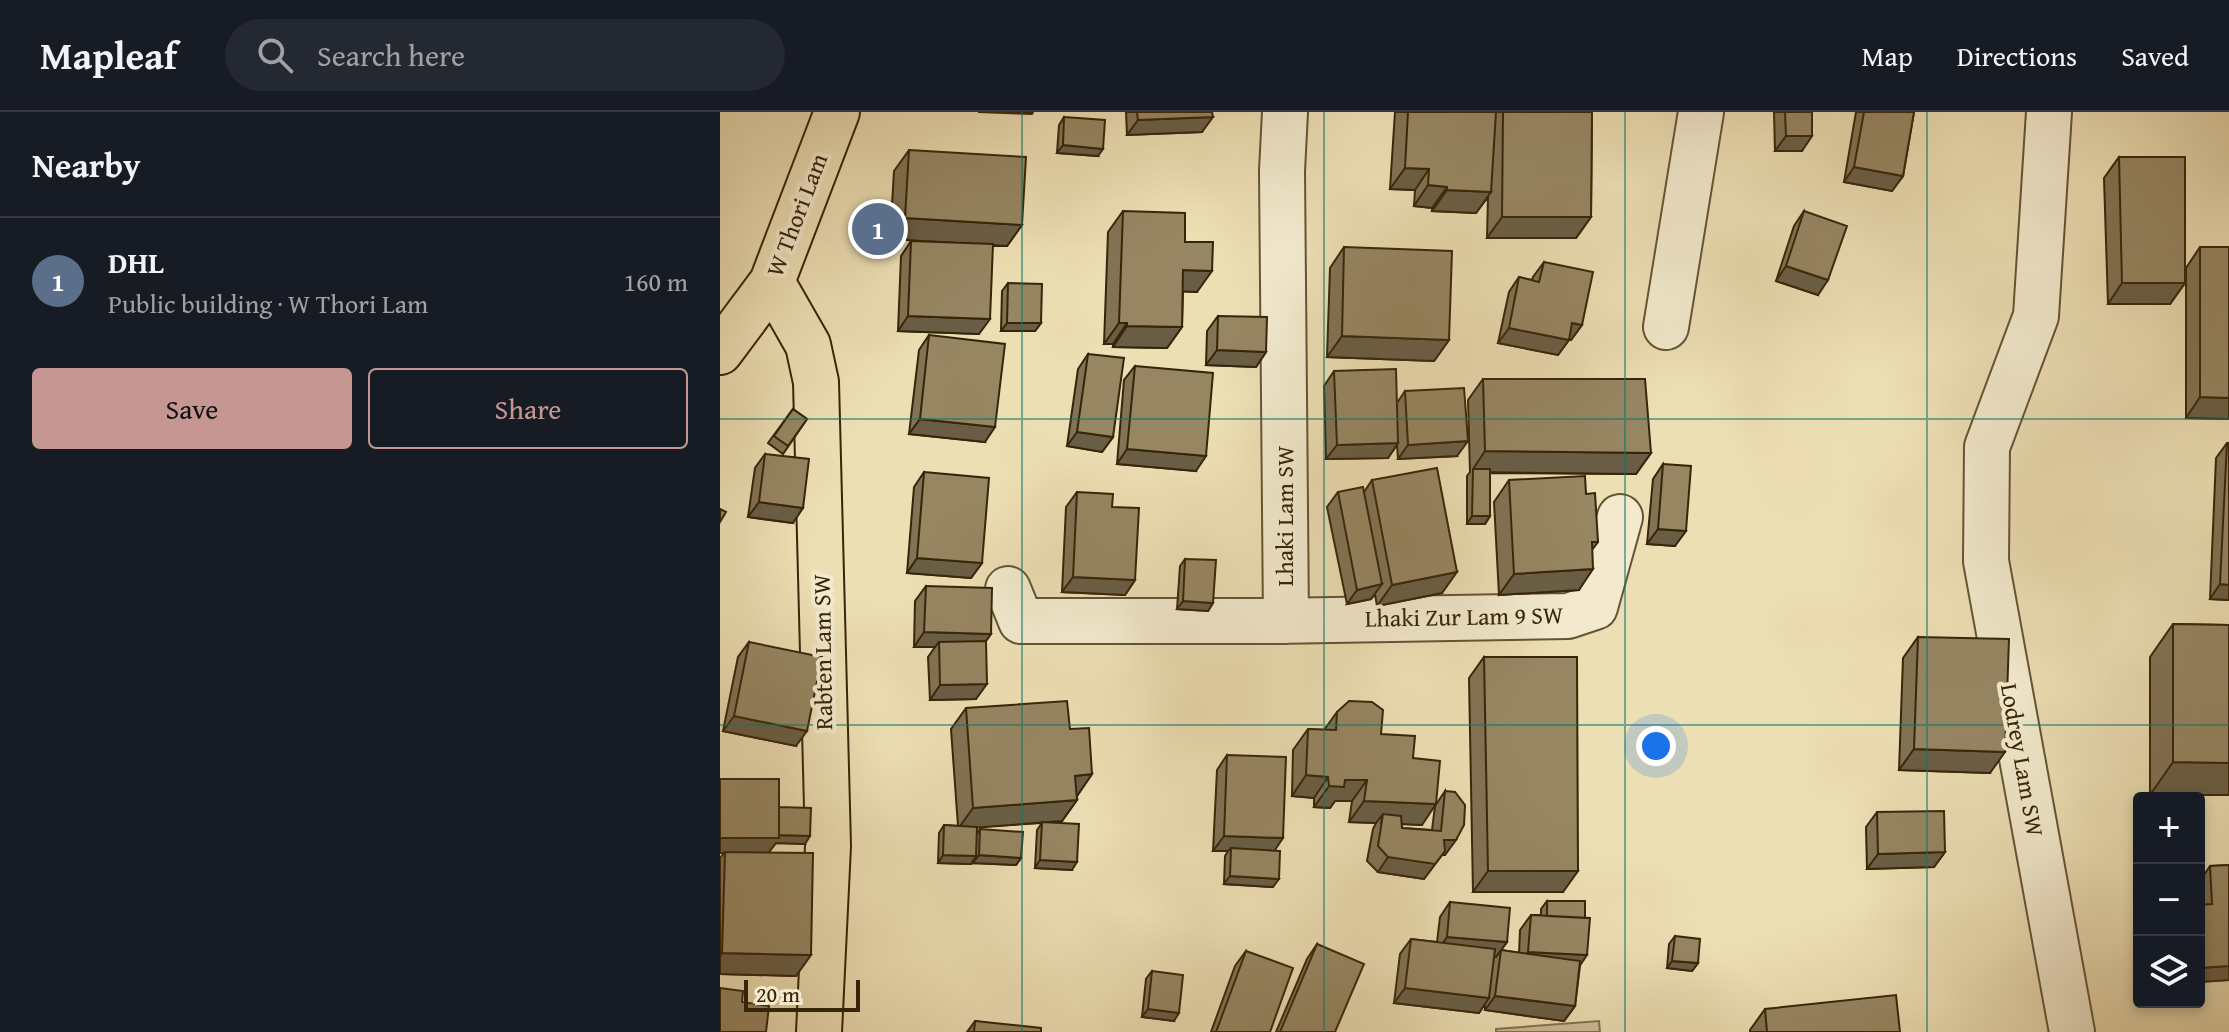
<!DOCTYPE html>
<meta charset="utf-8">
<style>
body{margin:0;font-family:"Gentium Book Plus",serif;background:#242831;color:#f1f3f6}
.controls{position:absolute;right:24px;bottom:24px;display:grid;overflow:hidden;border-radius:8px;box-shadow:0 4px 12px #0003}
.controls button{width:72px;height:72px;display:grid;place-items:center;padding:0;border:0;border-bottom:2px solid #363941;background:#171b24;color:#f1f3f6;font:40px sans-serif}
.scale{position:absolute;left:24px;bottom:20px;width:116px;box-sizing:border-box;padding-left:8px;border:4px solid #372509;border-top:0;font-size:22px;line-height:28px;white-space:nowrap;color:#372509;-webkit-text-stroke:6px #f3eace;paint-order:stroke}
.you{position:absolute;left:936px;top:634px;width:28px;height:28px;margin:-20px;border:6px solid #fff;border-radius:50%;background:#1a73e8;box-shadow:0 0 0 12px #1a73e833}
.badge{display:grid;place-items:center;width:52px;height:52px;border-radius:50%;background:#c59692;color:#fff;font-size:26px;font-weight:700}
.pin{position:absolute;translate:-50% -50%;border:4px solid #fff;box-shadow:0 2px 8px #0006}
.list{margin:0;padding:0;list-style:none}
h2{display:flex;justify-content:space-between;align-items:center;height:104px;margin:0;padding:0 32px;font-size:34px}
h2 small{font-size:26px;font-weight:400;color:#9ea1a6}
.list li{display:grid;grid-template-columns:52px 1fr auto;gap:24px;align-items:center;box-sizing:border-box;height:128px;padding:0 32px;border-top:2px solid #363941}
.list b{display:block;font-size:30px;white-space:nowrap}
.list p{margin:0;font-size:26px;white-space:nowrap;color:#9ea1a6}
.list em{font-size:26px;font-style:normal;color:#9ea1a6}
.actions{display:flex;gap:16px;padding:24px 32px}
.actions a{flex:1;padding:18px 0;border:2px solid #c59692;border-radius:8px;text-align:center;font-size:28px;color:#c59692}
.actions .main{background:#c59692;color:#111}
.icon{flex:none;width:44px;height:44px;fill:none;stroke:currentColor;stroke-width:2;stroke-linecap:round;stroke-linejoin:round}
.map{position:relative;flex:none;width:1509px;height:920px;overflow:hidden}
header{display:flex;align-items:center;gap:48px;box-sizing:border-box;height:112px;padding:0 40px;background:#171b24;border-bottom:2px solid #363941}
header strong{font-size:38px}
nav{display:flex;gap:44px;margin-inline-start:auto;font-size:28px}
.search{width:560px;height:72px;background:#242831;display:flex;align-items:center;gap:20px;box-sizing:border-box;padding:0 28px;border-radius:44px;color:#9ea1a6;font-size:30px}
main{display:flex}
aside{flex:1;background:#171b24}
.map>svg:first-child{display:block}
</style>
<header>
<strong>Mapleaf</strong>
<div class="search"><svg class="icon" aria-label="search" viewBox="0 0 24 24"><circle cx="10" cy="10" r="6"/><path d="M15 15l6 6"/></svg>Search here</div>
<nav><a>Map</a><a>Directions</a><a>Saved</a></nav>
</header>
<main>
<aside>
<h2>Nearby<small></small></h2>
<ul class="list">
<li><span class="badge" style="background:#5c6f8a">1</span><div><b>DHL</b><p>Public building · W Thori Lam</p></div><em>160 m</em></li>
</ul>
<div class="actions"><a class="main">Save</a><a>Share</a></div>
</aside>
<div class="map">
<svg width="1509" height="920" viewBox="0 0 1509 920">
<rect width="100%" height="100%" fill="#eddfb4"/>
<filter id="stains"><feTurbulence type="fractalNoise" baseFrequency=".0025" numOctaves="4"/><feColorMatrix values="0 0 0 0 .2 0 0 0 0 .09 0 0 0 0 .02 0 0 0 .5 -.17"/></filter>
<radialGradient id="worn" r=".72"><stop offset=".6" stop-color="#630" stop-opacity="0"/><stop offset="1" stop-color="#630" stop-opacity=".3"/></radialGradient>
<!-- green -->
<path fill="#cebf97" stroke="#827250" stroke-width="2" d="M879,909L880,920H776V917Z"/>
<g fill="none" stroke-linecap="round" stroke-linejoin="round">
<defs>
<path id="minor" d="M565,0L562,59L566,509
M1329,0L1316,204L1267,335L1266,449L1352,920
M946,215L981,0
M288,477L301,509H553L848,504L875,495L900,405"/>
<path id="major" d="M52,170L88,233L96,270L108,734L99,920
M0,240L52,170L117,0"/>
</defs>
<!-- minor casing -->
<use href="#minor" stroke="#645434" stroke-width="48"/>
<!-- major casing -->
<use href="#major" stroke="#372509" stroke-width="48"/>
<!-- minor -->
<use href="#minor" stroke="#f3eace" stroke-width="44"/>
<!-- major -->
<use href="#major" stroke="#eddfb4" stroke-width="44"/>
</g>
<!-- wall -->
<path fill="#817354" stroke="#372509" stroke-width="2" d="M406,0H492L482,20L407,23Z
M675,0H872L871,105L856,126H767L768,85L756,101L712,99V96L694,94L695,78L670,77Z
M1054,0H1092L1082,39H1055Z
M1136,0H1194L1183,64L1172,79L1124,70Z
M344,5L378,44L337,41L339,13Z
M189,38L302,113L287,134H272L259,222L178,219L181,144L191,129L222,130L170,127L174,59Z
M1399,45L1465,171L1450,192H1388L1384,66Z
M403,99L465,130L477,180L463,179L462,215L447,236L393,235V232H384L388,120Z
M1084,99L1098,183L1056,169L1074,114Z
M624,135L729,228L714,249L607,245L610,156Z
M1480,135H1509V307L1466,306V156Z
M824,150L862,213L851,228H849L838,243L778,231L789,180L799,165L812,168L813,165Z
M288,171L321,211L315,219H281L282,179Z
M498,204L546,240L536,255L486,253L487,219Z
M209,223L265,330L189,322L199,238Z
M368,242L393,325L382,340L347,334L358,257Z
M415,254L476,359L397,352L404,268Z
M614,259L677,291L685,279L737,344L678,347L677,333L668,346L606,347L604,274Z
M763,267L931,341L916,362L770,361V404L765,412H747V364L750,360L748,288Z
M73,297L87,307L63,342L48,331Z
M1507,331H1509V488L1490,487L1496,346Z
M45,342L73,411L28,405L35,356Z
M943,352L955,434L927,432L933,367Z
M204,360L262,451L251,466L187,461L194,375Z
M652,368L722,481L657,494L655,482L651,487L627,492L607,395L618,380H644Z
M789,368L866,382L878,430L872,438L859,478L779,483L774,390Z
M357,380L392,395L415,468L405,483L342,480L346,395Z
M465,447L493,491L488,499L457,497L460,454Z
M206,474L271,522L266,529L256,587L210,588L208,545L215,535H194L195,489Z
M1453,512L1509,513V683H1430V545Z
M1198,525L1270,661L1179,658L1183,546Z
M29,530L76,634L3,619L18,545Z
M764,545L843,780H753L749,566Z
M246,596L350,617L372,662L357,684V688L342,709L328,710L352,758L315,756L317,718L322,711L257,715V722L260,717L301,746L296,753L253,751L254,748L251,752L218,751L219,721L224,713L238,714L231,617Z
M617,600L661,622L693,646L702,713L682,712V716L712,718L715,694L725,679V743H722L704,767L658,760L647,749L653,717L656,711L629,710L632,689H615L610,696L594,695V686L572,684L573,638L588,617L604,618Z
M507,643L555,738L553,775L504,772L505,744L508,739H493L497,658Z
M59,695L85,732L56,731L49,740L76,864L0,862V746L4,741H0Z
M1157,700L1225,740L1214,755L1147,757L1146,715Z
M1509,753V868L1479,870L1481,793L1480,769L1490,754Z
M827,789L860,854L855,894L844,909L765,898V892L759,901L674,891L680,842L691,827L717,830L720,805L730,790L787,830L781,838L799,841L800,818L811,803H821V797Z
M955,824L978,851L972,859L947,856L949,832Z
M597,832L615,920H556L587,847Z
M526,839L550,920H491L515,854Z
M432,859L454,909L422,905L426,867Z
M1045,897L1180,920H1030V918Z
M255,909L321,920H247Z"/>
<!-- shaded-wall -->
<path fill="#695e45" stroke="#372509" stroke-width="2" d="M258,0H313L312,2Z
M493,5L482,20L407,23L418,8Z
M1066,24H1092L1082,39H1055Z
M343,33L383,37L378,44L337,41Z
M1134,55L1183,64L1172,79L1124,70Z
M685,56L709,57L695,78L670,77Z
M708,73L727,75L712,96L694,94Z
M727,78L771,80L756,101L712,99Z
M782,105H871L856,126H767Z
M185,106L302,113L287,134L170,127Z
M1066,154L1108,168L1098,183L1056,169Z
M463,158L492,159L477,180L449,179Z
M1402,171H1465L1450,192H1388Z
M188,204L270,207L259,222L178,219Z
M287,211H321L315,219H281Z
M399,211H407L393,232H384Z
M852,211L862,213L851,228L842,226Z
M407,214L462,215L447,236L393,235Z
M789,216L849,228L838,243L778,231Z
M622,224L729,228L714,249L607,245Z
M497,238L546,240L536,255L486,253Z
M1480,285L1509,286V307L1466,306Z
M200,307L275,315L265,330L189,322Z
M357,320L393,325L382,340L347,334Z
M748,329L737,344L678,347L688,333Z
M678,331L668,346L606,347L617,333Z
M407,337L486,344L476,359L397,352Z
M765,339L931,341L916,362L753,360V357Z
M39,390L83,396L73,411L28,405Z
M752,404H770L765,412H747Z
M938,417L966,419L955,434L927,432Z
M197,446L262,451L251,466L187,461Z
M873,457L859,478L779,483L794,462Z
M737,460L722,481L657,494L672,473Z
M353,465L415,468L405,483L342,480Z
M662,472L651,487L627,492L637,478Z
M1500,472L1509,473V488L1490,487Z
M463,489L493,491L488,499L457,497Z
M204,520L271,522L260,537L219,530L215,535H194Z
M267,572L256,587L210,588L220,573Z
M14,604L87,619L76,634L3,619Z
M1194,637L1285,640L1270,661L1179,658Z
M1453,650L1509,651V683H1430Z
M372,662L357,684L341,685L355,664Z
M586,663L608,665L594,686L572,684Z
M625,668H647L632,689H615L610,696L594,695L609,674Z
M357,688L342,709L238,717L253,696Z
M644,689L716,692L702,713L661,711L663,702L656,711L629,710Z
M56,723L90,724L85,732L56,731L48,741H0V726Z
M504,724L563,726L553,741L511,736L508,739H493Z
M724,728H736L725,743H722L704,767L658,760L668,745Z
M1225,740L1214,755L1147,757L1158,742Z
M223,743L256,744L251,752L218,751Z
M259,743L301,746L296,753L253,751Z
M320,748L357,750L352,758L315,756Z
M768,759H858L843,780H753Z
M510,764L559,767L553,775L504,772Z
M727,825L787,830L776,845L717,840Z
M808,840L867,843L857,858L798,854Z
M2,841L91,843L76,864L0,862V845Z
M952,849L978,851L972,859L947,856Z
M1509,854V868L1479,870V856Z
M685,876L769,886L759,901L674,891Z
M775,884L855,894L844,909L765,898Z
M428,897L459,901L454,909L422,905Z"/>
<!-- building -->
<path fill="#968662" stroke="#372509" stroke-width="2" d="M417,0H492L493,5L418,8Z
M688,0H776L771,80L727,78V75L708,73L709,57L685,56Z
M783,0H872L871,105H782Z
M1065,0H1092V24H1066Z
M1144,0H1194L1183,64L1134,55Z
M344,5L385,8L383,37L343,33Z
M189,38L306,45L302,113L185,106Z
M1399,45H1465V171H1402Z
M403,99L465,101V130H493L492,159L463,158L462,215L407,214V211H399Z
M1084,99L1127,114L1108,168L1066,154Z
M191,129L273,132L270,207L188,204Z
M624,135L732,139L729,228L622,224Z
M1480,135H1509V286L1480,285Z
M824,150L873,160L862,213L852,211L849,228L789,216L799,165L819,170Z
M288,171L322,172L321,211H287Z
M498,204L547,205L546,240L497,238Z
M209,223L285,232L275,315L200,307Z
M368,242L404,246L393,325L357,320Z
M415,254L493,261L486,344L407,337Z
M676,257L678,331L617,333L614,259Z
M763,267H925L931,341L765,339Z
M744,276L748,329L688,333L685,279Z
M73,297L87,307L68,334L54,324Z
M1507,331H1509V473L1500,472Z
M45,342L89,347L83,396L39,390Z
M943,352L971,354L966,419L938,417Z
M717,356L737,460L672,473L652,368Z
M753,357H770V404H752Z
M204,360L269,366L262,451L197,446Z
M865,364L866,382L875,381L878,430H872L873,457L794,462L789,368Z
M643,375L662,472L637,478L618,380Z
M357,380L393,382L392,395L419,396L415,468L353,465Z
M0,397L6,400L0,410Z
M465,447L496,448L493,491L463,489Z
M206,474L272,476L271,522L204,520Z
M1453,512L1509,513V651L1453,650Z
M1198,525L1289,527L1285,640L1194,637Z
M266,529L267,572L220,573L219,530Z
M29,530L102,545L87,619L14,604Z
M764,545H857L858,759H768Z
M347,589L350,617L369,616L372,662L355,664L357,688L253,696L246,596Z
M629,589L652,590L663,598L661,622L695,624L693,646L720,649L716,692L644,689L647,668H625L624,675L609,674L608,665L586,663L588,617L616,618L617,600Z
M507,643L566,645L563,726L504,724Z
M0,667H59V726H0Z
M725,679L735,680L745,693L744,713L736,728H724L725,739L715,752L668,745L658,734L663,702L681,704L682,716L721,719Z
M59,695L91,696L90,724L59,723Z
M1224,699L1225,740L1158,742L1157,700Z
M322,710L359,712L357,750L320,748Z
M224,713L257,715L256,744L223,743Z
M260,717L303,720L301,746L259,743Z
M511,736L560,739L559,767L510,764Z
M5,740L93,741L91,843L2,841Z
M1509,753V854L1479,856V793L1492,792L1490,754Z
M827,789H865V806L827,804Z
M730,790L790,796L787,830L727,825Z
M811,803L870,806L867,843L808,840Z
M955,824L980,827L978,851L952,849Z
M691,827L775,837L769,886L685,876Z
M597,832L644,852L615,920H560Z
M781,838L860,849L855,894L775,884Z
M526,839L573,856L550,920H496Z
M432,859L463,863L459,901L428,897Z
M0,876L23,879L22,890L49,894L46,920H0Z
M1176,883L1180,920H1047L1045,897Z
M255,909L321,916V920H254Z"/>
<!-- grid -->
<path fill="none" stroke="#0f766e" stroke-width="2" stroke-opacity="0.55" d="M302,0V920M604,0V920M905,0V920M1207,0V920M0,307H1509M0,613H1509"/>
<g text-anchor="middle" stroke-width="8" stroke-linejoin="round" paint-order="stroke">
<!-- street labels -->
<g font-size="24" fill="#372509" stroke="#f3eace">
<text transform="translate(77 103) rotate(-69)" y="8">W Thori Lam</text>
<text transform="translate(565 404) rotate(-90)" y="8">Lhaki Lam SW</text>
<text transform="translate(744 505) rotate(-1)" y="8">Lhaki Zur Lam 9 SW</text>
<text transform="translate(103 540) rotate(-91)" y="8">Rabten Lam SW</text>
<text transform="translate(1302 648) rotate(80)" y="8">Lodrey Lam SW</text>
</g>
</g>
<rect width="100%" height="100%" filter="url(#stains)"/>
<rect width="100%" height="100%" fill="url(#worn)"/>
</svg>
<div class="controls">
<button>+</button>
<button>−</button>
<button><svg class="icon" aria-label="layers" viewBox="0 0 24 24"><path d="M12 4l9 5-9 5-9-5zM3 14l9 5 9-5"/></svg></button>
</div>
<div class="scale">20 m</div>
<div class="you"></div>
<div class="pin badge" style="left:158px;top:117px;background:#5c6f8a">1</div>
</div>
</main>
